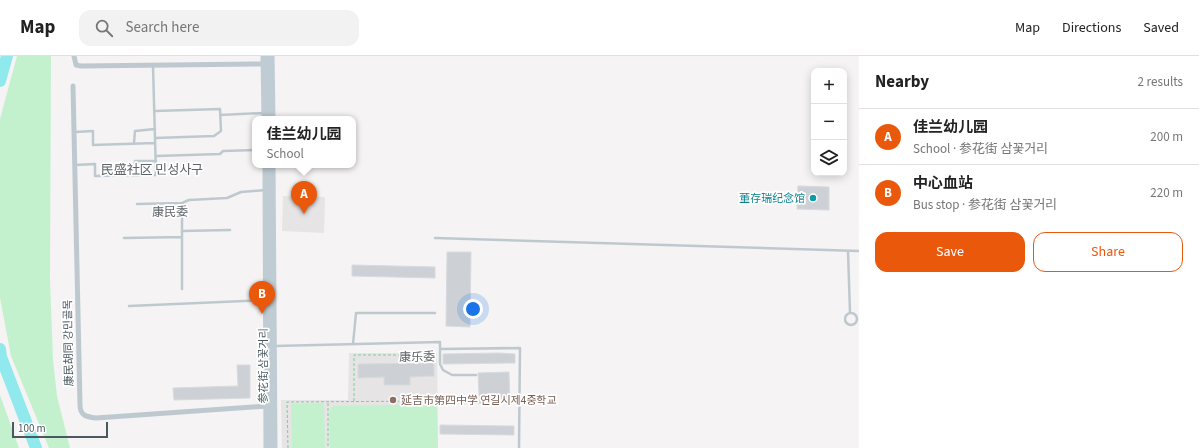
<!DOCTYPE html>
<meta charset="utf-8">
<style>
body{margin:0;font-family:"Source Sans 3","Noto Sans SC","Noto Sans KR",sans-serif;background:#f2f2f2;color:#222}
.controls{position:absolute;right:12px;top:12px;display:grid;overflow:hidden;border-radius:8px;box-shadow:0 2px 10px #0003}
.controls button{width:36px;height:36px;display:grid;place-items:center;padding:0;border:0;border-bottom:1px solid #e0e0e0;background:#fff;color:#222;font:20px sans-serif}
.scale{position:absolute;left:12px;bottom:10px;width:96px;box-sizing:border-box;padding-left:4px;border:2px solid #4a5960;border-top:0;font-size:11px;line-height:14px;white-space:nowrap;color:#4a5960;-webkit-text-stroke:3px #fff;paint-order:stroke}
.you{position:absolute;left:473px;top:253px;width:14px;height:14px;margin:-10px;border:3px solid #fff;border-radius:50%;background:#1a73e8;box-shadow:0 0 0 6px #1a73e833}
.badge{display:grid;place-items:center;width:26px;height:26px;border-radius:50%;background:#ea580c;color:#fff;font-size:13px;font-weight:700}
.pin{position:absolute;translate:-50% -33px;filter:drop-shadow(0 1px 2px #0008)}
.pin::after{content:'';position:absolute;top:21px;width:14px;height:12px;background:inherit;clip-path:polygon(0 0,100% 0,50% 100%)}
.popup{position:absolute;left:252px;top:60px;width:104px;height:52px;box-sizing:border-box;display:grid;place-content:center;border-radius:8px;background:#fff;filter:drop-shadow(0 1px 3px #0005);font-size:13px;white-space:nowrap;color:#767676}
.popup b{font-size:15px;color:#222}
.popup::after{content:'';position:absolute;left:50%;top:100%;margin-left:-8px;border:8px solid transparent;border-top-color:#fff}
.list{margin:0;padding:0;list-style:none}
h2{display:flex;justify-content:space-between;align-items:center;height:52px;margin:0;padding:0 16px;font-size:17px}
h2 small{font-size:13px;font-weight:400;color:#767676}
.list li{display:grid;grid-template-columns:26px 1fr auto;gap:12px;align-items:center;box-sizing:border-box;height:56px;padding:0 16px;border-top:1px solid #e0e0e0}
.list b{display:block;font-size:15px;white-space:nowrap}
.list p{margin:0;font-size:13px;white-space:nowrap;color:#767676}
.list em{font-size:13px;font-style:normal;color:#767676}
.actions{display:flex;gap:8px;padding:12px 16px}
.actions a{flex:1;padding:9px 0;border:1px solid #ea580c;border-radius:12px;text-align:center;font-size:14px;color:#ea580c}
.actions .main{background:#ea580c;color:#fff}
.icon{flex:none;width:22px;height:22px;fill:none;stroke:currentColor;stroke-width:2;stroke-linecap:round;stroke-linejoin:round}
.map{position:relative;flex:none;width:859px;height:392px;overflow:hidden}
header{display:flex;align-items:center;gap:24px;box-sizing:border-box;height:56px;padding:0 20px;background:#fff;border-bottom:1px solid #e0e0e0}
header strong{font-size:19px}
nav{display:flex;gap:22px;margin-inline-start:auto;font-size:14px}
.search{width:280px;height:36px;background:#f2f2f2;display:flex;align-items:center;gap:10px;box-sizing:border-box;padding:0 14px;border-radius:12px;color:#767676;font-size:15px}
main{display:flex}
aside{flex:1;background:#fff}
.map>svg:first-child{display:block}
</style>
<header>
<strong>Map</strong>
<div class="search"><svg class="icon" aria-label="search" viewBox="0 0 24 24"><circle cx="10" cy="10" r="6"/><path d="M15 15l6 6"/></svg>Search here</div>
<nav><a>Map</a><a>Directions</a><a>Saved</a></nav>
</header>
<main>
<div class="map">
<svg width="859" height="392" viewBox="0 0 859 392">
<rect width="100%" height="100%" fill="#f5f3f3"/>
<!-- education -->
<path fill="#e6e4e5" d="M283,140L325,141L324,177L282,175Z
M349,297H437L438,392H282L281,344H348Z"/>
<!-- green -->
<path fill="#c3f1cd" d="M17,0H51L50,224L53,304L57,340L70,392H49L11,300L0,242V63Z
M0,339L19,392H0Z
M324,347L325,392H292L291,348Z
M437,348L438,392H330L329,356L333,350Z"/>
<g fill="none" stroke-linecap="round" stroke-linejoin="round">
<!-- river -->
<path stroke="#90e9ed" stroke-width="12" d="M0,25L7,0
M0,293L1,301L36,392"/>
</g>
<!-- building -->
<path fill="#cdd1d5" stroke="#d7dade" d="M798,130L829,131V154L797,153Z
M447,196H471L470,271L446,270Z
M352,209L435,211V222L352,220Z
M499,297L515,298V307L443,308V298Z
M434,307V320L410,321V329H384V321L358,322V308Z
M237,309H250V342L174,344L173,332L238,330Z
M509,316L510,347L440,348V339L479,340L478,317Z
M440,369L514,370V379L440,378Z"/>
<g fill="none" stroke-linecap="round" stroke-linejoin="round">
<!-- path -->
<path stroke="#7acf97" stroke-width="1" stroke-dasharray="3 2" stroke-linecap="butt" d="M354,345V299H432
M328,347V392
M288,392L287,346L432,345"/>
<!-- service -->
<path stroke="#bec9cf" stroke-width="2.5" d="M155,55L220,53L221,75L214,80L155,82
M220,59L264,57
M75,76L93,75V89L155,87
M134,87L135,75L155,73
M156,100L220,98L223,95L255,94
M75,109L95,108V120L156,119L153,10
M135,119V105H156
M137,148L182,147L189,144L227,142L241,136L266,134
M182,175L230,174
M124,182L182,181
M435,182L859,195
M848,195L850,256
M182,233V147
M129,250L266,244
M845 263a6 6 0 1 1 12 0a6 6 0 1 1-12 0Z
M353,288L356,257H435
M275,290L440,286V308L443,314L452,319H476
M440,293L520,292L519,392"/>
<!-- minor -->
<path stroke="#bec9cf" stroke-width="5" d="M74,0L76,9L81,10L264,8
M73,30L80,349C80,360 87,361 96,362L267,350"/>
<!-- secondary -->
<path stroke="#bfccd4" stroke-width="7" d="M264,0L265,63
M271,0L272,63
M266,109L267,392
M272,109L274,392"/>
</g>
<!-- markers -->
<circle fill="#0f9aa8" stroke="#fff" stroke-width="1.5" cx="813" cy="142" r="4"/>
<circle fill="#8d6e63" stroke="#fff" stroke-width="1.5" cx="393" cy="344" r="4"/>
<g text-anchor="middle" stroke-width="3.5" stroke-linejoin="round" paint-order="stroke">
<!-- culture labels -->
<g font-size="11" fill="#0d838f" stroke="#fff" text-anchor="end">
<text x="805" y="146">董存瑞纪念馆</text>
</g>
<!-- street labels -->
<g font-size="11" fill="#4a5960" stroke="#fff">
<text transform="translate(68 287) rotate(-91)" y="4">康民胡同 강민골목</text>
<text transform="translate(263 310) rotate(-90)" y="4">参花街 삼꽃거리</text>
</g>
<!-- education labels -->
<g font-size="11" fill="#785e54" stroke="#fff" text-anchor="start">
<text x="401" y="348">延吉市第四中学 연길시제4중학교</text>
</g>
<!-- neighbourhood labels -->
<g font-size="12" fill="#5f6468" stroke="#fff">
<text x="170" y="160">康民委</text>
<text x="417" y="305">康乐委</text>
</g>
<!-- quarter labels -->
<g font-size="13" fill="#5f6468" stroke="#fff">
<text x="152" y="118">民盛社区 민성사구</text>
</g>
</g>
</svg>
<div class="controls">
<button>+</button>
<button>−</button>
<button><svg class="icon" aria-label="layers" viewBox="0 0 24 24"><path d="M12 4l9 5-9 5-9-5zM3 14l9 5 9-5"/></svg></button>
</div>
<div class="scale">100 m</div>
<div class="you"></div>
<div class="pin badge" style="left:304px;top:158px">A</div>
<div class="popup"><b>佳兰幼儿园</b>School</div>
<div class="pin badge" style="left:262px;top:258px">B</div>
</div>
<aside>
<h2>Nearby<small>2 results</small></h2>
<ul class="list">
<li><span class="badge">A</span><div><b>佳兰幼儿园</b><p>School · 参花街 삼꽃거리</p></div><em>200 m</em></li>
<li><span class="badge">B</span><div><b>中心血站</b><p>Bus stop · 参花街 삼꽃거리</p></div><em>220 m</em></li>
</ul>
<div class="actions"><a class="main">Save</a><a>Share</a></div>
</aside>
</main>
